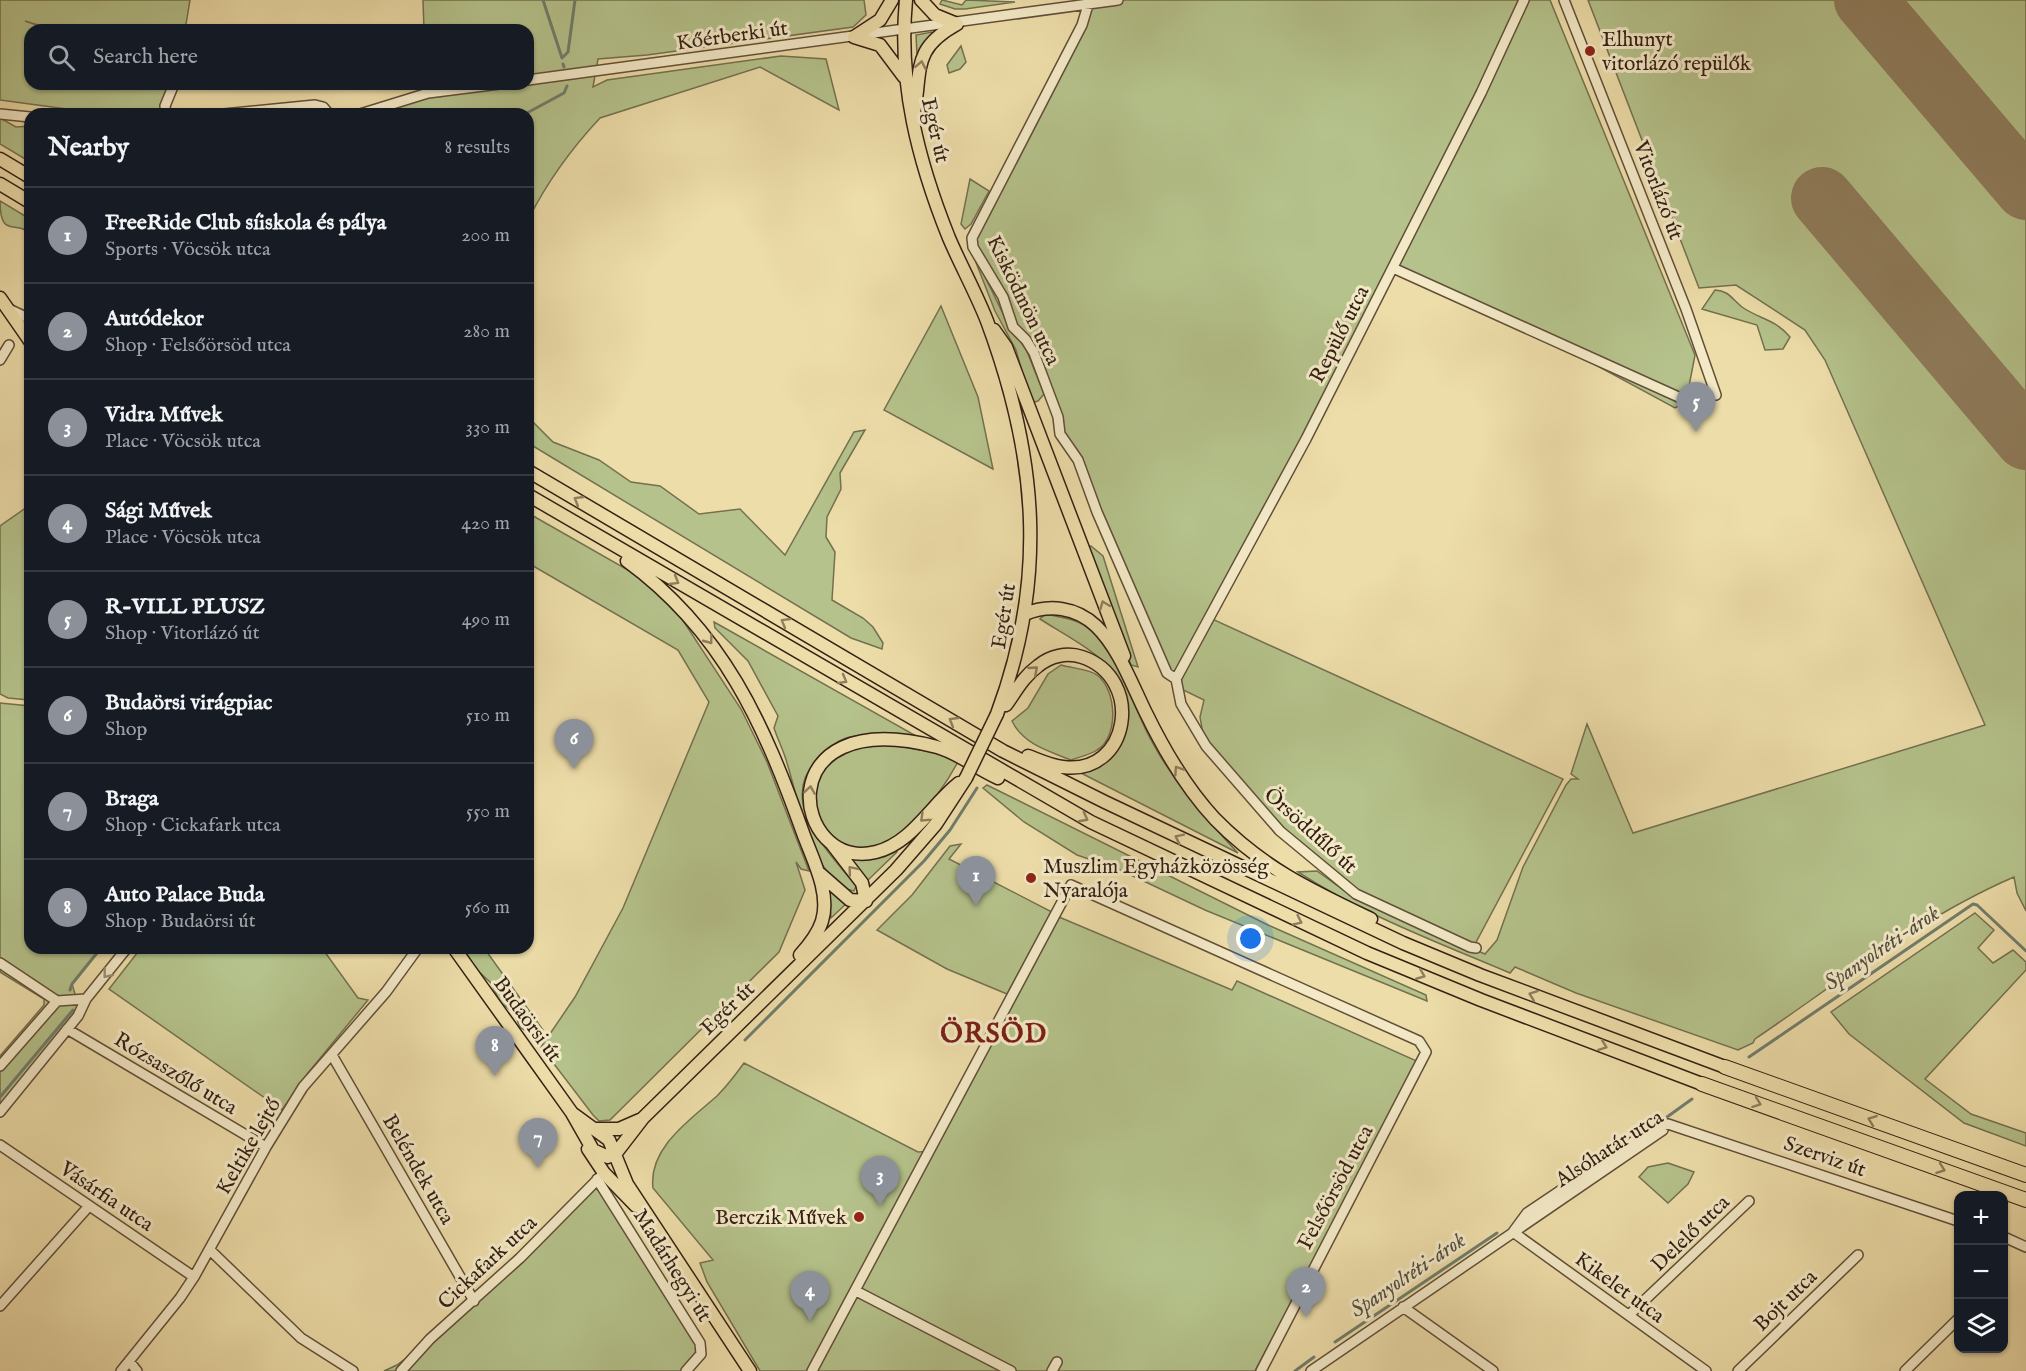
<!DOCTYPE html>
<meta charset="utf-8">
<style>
body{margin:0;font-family:"IM FELL English",serif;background:#20242c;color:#f1f3f6}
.controls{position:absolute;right:18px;bottom:18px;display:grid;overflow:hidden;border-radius:12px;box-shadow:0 2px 4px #0004}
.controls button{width:54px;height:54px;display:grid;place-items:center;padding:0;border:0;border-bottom:2px solid #363941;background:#171b24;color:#f1f3f6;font:30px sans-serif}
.you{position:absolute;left:1251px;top:939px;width:21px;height:21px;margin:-15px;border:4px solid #fff;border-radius:50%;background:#1a73e8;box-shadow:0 0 0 9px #1a73e833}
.badge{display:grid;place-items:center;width:39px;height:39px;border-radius:50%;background:#8c9099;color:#fff;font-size:20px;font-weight:700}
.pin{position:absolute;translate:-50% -50px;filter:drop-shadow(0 2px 3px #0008)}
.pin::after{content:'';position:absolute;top:32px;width:21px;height:18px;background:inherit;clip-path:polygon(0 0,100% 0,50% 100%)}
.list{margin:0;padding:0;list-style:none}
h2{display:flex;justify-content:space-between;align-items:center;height:78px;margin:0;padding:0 24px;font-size:26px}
h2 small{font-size:20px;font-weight:400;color:#9ea1a6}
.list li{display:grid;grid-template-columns:39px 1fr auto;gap:18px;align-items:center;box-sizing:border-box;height:96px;padding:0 24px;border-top:2px solid #363941}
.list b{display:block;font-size:22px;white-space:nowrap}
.list p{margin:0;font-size:20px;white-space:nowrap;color:#9ea1a6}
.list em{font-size:20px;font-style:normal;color:#9ea1a6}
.icon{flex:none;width:33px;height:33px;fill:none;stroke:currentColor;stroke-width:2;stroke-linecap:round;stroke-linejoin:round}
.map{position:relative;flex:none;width:2026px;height:1371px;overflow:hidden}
.search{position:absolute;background:#171b24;box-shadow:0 2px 4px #0004;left:24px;top:24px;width:510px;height:66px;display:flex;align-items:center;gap:15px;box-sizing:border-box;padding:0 21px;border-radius:18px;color:#9ea1a6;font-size:22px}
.panel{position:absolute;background:#171b24;box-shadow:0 2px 4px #0004;left:24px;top:108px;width:510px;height:846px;border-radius:18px}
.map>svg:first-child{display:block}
</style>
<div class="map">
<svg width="2026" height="1371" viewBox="0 0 2026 1371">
<rect width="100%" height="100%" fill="#eddda9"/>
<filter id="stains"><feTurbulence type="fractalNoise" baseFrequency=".00333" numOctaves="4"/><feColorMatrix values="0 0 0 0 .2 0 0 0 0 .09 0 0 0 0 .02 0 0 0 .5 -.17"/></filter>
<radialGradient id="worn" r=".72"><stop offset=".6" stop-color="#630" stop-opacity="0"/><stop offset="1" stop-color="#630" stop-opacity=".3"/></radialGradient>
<!-- green -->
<path fill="#b5c28b" stroke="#747050" stroke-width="1.5" d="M0,0H190L185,30H54L25,21L51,30H30V84H169L160,113L89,112L0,100Z
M423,0H864L866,15L853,27L647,55L598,59L593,87L607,80L781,56L826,59L839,110L760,67L600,118C571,149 547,182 528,220V114H360L427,94V84H528V30H424Z
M942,0L962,5L966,0L1015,2L965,9H955L940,4Z
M1118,0H1550L1695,355L1686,402L1675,408L1546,338L1393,268L1212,619L1563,779L1474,946L1354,891L1301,850L1204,740L1200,717L1204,700L1181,689L1171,677L1020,333L972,238L1088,5Z
M1588,0H2026V911L2017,893L2014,877C1921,917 1839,982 1755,1039L1753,1043L1738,1050L1576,993L1515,967L1510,973C1437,942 1364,915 1298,872L1317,871L1352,896L1485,954L1497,940L1523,867L1566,785L1571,779H1578L1571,774L1587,724L1633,833L1985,725L1825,360L1805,330L1736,285L1699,288Z
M932,32L933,34L917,55L916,35Z
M961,46L966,62L960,69L949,73L947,65Z
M0,118L16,127L30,126V162L0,144Z
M970,179L989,191L971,224L965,229L961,224Z
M0,201L30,219V234C17,219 0,240 0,201Z
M975,260H977L1009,326L1026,349L1044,394L1038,401L1031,403L1016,350L995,311Z
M1715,290C1729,291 1731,298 1742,307C1759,319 1775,319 1790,337L1783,349L1765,350L1757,325L1702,309Z
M941,306L978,397L993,469L884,410Z
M528,417L553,442L599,460L631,482L660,486L699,514L740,509L785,555L854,432L865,430L840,473L841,489L827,517L826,537L835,552L832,600L863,618L873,627L883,643L882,649L851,638L528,443Z
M30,505V700H29L8,698L0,694V526Z
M528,513L642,578L682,619L741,709L767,762L809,871L801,869L796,862L805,890L779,952L610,1120L599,1121L593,1115L541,1047L575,997L623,908L709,702L678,650L528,563Z
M1091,546L1103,556L1138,667L1131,665L1088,548Z
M1045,614C1066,618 1084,620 1099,637C1124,666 1133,707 1151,740C1174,783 1205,818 1238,853L1077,771C1086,767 1098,764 1107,758C1135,736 1133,697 1112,671C1094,649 1063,634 1040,619Z
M714,622L918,737C897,740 873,732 850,737C837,740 829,748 820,757C774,799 828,851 856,886L854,891C813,883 798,798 787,763C784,752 778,740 774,728L778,716L748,661L715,628Z
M1061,665C1071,668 1089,669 1097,675C1117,690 1119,737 1097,750C1090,755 1079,757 1071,760C1048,751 1023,744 1012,721L1028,708L1048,674Z
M0,703L30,706V948H101L72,984L78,1004L81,1006L0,1107V1056L44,1005V999L0,972Z
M892,745L942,754L958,762C940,795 897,855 853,848C826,844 812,812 815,787C816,772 837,753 850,748C861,743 880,746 892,745Z
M987,785L1268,925L1426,995L1427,1001L1205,910L1118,869L1077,855L1024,822L983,788Z
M961,844L949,859L1052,912L1007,994L947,969L877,930L912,895L950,846Z
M895,850L897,852L867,881L846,856L864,859Z
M828,884L848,902L831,918Z
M1975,913L1994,930L1978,948L1993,963L2013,950L2026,962V970L1925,1079L1971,1114L2026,1133V1146L1964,1123L1849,1034L1831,1012Z
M1059,917L1232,990L1237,981L1419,1062L1255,1371H760L707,1282L700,1263L713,1260L653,1188C648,1148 691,1119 717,1096C727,1086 736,1074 744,1063L918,1152L934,1151Z
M141,948H322L358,998L368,1000L308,1073L282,1110L109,989Z
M463,948H484L543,1030L533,1036L520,1027L514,1013L500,1002L491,983L476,969Z
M1668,1163L1694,1172L1688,1184L1668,1203L1639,1177L1648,1167Z
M600,1180L622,1209L704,1343L681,1371H384L397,1365L473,1307Z"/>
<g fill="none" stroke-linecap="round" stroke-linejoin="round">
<!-- stream -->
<path stroke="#707d6c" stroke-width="3" d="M543,0L562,58L568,52L575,0
M563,64L564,67
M525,114L564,93L567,86
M28,360L30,363
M70,990L72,984L101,948
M745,1040L924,861L950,830L977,788
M1749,1057L1973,904L1977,905L2026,951
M0,1097L73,1010
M1667,1117L1692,1099
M1335,1342L1497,1233
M1295,1371L1314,1357"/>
<!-- runway -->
<path stroke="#907e5e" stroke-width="62" d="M1865,0L2026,189
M1822,198L2026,439"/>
<defs>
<path id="minor" d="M1564,0L1686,309L1716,395
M1088,5L1082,25L972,238L973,247L1003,297L1013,327L1026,340L1034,353L1058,417L1060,434L1078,460L1097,512L1167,673L1176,679
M528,80L1118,0
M0,114L30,117
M166,114L165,106L174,84
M224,114L315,105L323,107L329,114
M360,114L428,93L499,84
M1393,268L1694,404
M11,310L30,319
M0,360L9,345
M1176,679L1306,439L1481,93L1524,0
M1176,679L1181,704L1206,746L1280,831L1356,894L1470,947L1476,948
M0,963L57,1001
M67,1029L266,1147
M332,1055L474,1301
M0,1066L57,1001L86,999
M0,1112L78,1016L86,999L127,948
M0,1145L194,1277
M597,1179L700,1343L701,1354L686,1371
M1513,1232L1527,1213L1649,1131L1668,1124L1958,1221
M1513,1232L1706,1371
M2004,1237L2026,1247
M210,1250L301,1338L353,1371
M856,1291L1011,1371
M0,1306L89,1206
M1403,1307L1493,1371
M1629,1315L1749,1201
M129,1361L137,1371
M121,1371L180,1298L194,1277L266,1147L303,1087L386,992L418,948
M401,1371L430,1339L520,1258L604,1173
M812,1371L1071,885L1419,1041L1426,1052L1261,1371
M1052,1371L1057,1362
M1311,1371L1663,1130
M1738,1371L1858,1255
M1905,1371L1958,1319"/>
<path id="major" d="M906,0C898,83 918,161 949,238C961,266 976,293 987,321C1037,455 1048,578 997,714
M921,0L935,15L957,24
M854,37L880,45L904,77
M854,37L880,20L892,0
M914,113C922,68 912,49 957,24
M0,159L30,177
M0,184L30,202
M0,298L30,341
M994,330L1006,347L1124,656
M528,471L1003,751L1105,802L1403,943L1480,975L1725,1067
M528,495L1091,822L1367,953L1481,1000L1702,1084
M627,561C723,631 764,724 803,833C812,858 831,893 822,921C818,934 809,945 800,955
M1025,614C1049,604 1076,607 1096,626C1119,648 1132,685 1146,713C1164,750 1187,789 1215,819C1263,868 1310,890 1371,919
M1006,705C1016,691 1024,676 1038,666C1050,656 1067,652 1082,657C1145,678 1130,776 1063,767C1051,766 1039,760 1028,756
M959,783C931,805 912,843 876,852C792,873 764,702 937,747C959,753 977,769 998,778
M832,844L862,883L866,901
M818,872L850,900L866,901
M454,948L572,1113L609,1140L627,1184L750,1371
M572,1113L593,1150L608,1157L616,1153L643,1118L896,870L936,824L966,778
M596,1129H619L642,1119
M588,1149L604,1173L636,1206"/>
<path id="highway" d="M1725,1067L2026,1175
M1702,1084L2026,1200"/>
</defs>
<!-- minor casing -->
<use href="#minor" stroke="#624e39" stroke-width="12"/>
<!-- major casing -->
<use href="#major" stroke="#331f14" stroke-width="15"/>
<!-- highway casing -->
<use href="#highway" stroke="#331f14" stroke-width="16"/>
<!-- minor -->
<use href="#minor" stroke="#f3e9c7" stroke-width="9"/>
<!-- major -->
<use href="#major" stroke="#eddda9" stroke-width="12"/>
<!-- highway -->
<use href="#highway" stroke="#eddda9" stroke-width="14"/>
<defs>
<path id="major-bridge" d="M966,778L997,714"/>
</defs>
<!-- major-bridge casing -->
<use href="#major-bridge" stroke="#331f14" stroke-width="15" stroke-linecap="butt"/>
<!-- major-bridge -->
<use href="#major-bridge" stroke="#eddda9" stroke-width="12"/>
</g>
<!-- one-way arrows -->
<defs><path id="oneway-chevron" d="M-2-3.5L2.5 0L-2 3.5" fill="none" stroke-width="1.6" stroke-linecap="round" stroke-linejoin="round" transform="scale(1.5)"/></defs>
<g stroke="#907e5e">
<use href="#oneway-chevron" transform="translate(921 65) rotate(-79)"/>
<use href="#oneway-chevron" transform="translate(578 500) rotate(-149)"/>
<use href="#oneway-chevron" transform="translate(675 581) rotate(30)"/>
<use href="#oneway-chevron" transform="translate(1104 605) rotate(-111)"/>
<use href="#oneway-chevron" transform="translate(785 622) rotate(-150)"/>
<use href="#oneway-chevron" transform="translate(709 640) rotate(53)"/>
<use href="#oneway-chevron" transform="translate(1034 670) rotate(-41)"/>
<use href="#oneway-chevron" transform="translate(843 680) rotate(30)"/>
<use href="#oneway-chevron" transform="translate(953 721) rotate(-150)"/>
<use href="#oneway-chevron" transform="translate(1178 770) rotate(-124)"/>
<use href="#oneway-chevron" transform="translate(810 790) rotate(-81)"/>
<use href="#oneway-chevron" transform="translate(924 818) rotate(136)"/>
<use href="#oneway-chevron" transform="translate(1084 818) rotate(28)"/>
<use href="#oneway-chevron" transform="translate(1179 838) rotate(-154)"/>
<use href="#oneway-chevron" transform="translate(852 870) rotate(-130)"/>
<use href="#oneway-chevron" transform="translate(1298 921) rotate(25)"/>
<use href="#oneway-chevron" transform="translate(1421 975) rotate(22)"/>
<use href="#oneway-chevron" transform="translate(1533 995) rotate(-159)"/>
<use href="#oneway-chevron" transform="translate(1603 1046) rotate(21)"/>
<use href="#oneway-chevron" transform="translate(1757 1103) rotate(20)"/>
<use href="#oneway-chevron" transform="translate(1872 1120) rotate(-160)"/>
<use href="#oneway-chevron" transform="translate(1941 1169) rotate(20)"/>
</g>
<use stroke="#9d8e76" href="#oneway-chevron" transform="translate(107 974) rotate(129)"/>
<!-- markers -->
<g fill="#8f2418" stroke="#f3e9c7" stroke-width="2">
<circle cx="1590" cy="51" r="6"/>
<circle cx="1031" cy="878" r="6"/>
<circle cx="859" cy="1217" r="6"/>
</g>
<g text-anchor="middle" stroke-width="6" stroke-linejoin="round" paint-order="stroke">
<!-- street labels -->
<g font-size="21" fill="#331f14" stroke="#f3e9c7">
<text transform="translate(732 35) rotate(-8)" y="7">Kőérberki út</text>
<text transform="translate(936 130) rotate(77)" y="7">Egér út</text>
<text transform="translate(1659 190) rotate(69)" y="7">Vitorlázó út</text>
<text transform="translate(1024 300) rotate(64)" y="7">Kisködmön utca</text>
<text transform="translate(1339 334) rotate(-63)" y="7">Repülő utca</text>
<text transform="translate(1003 616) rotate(-81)" y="7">Egér út</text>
<text transform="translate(1311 830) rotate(42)" y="7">Örsöddűlő út</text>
<text transform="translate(727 1008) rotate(-44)" y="7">Egér út</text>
<text transform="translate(528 1019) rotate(54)" y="7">Budaörsi út</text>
<text transform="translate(176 1073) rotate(31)" y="7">Rózsaszőlő utca</text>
<text transform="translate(248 1146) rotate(-60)" y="7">Keltike lejtő</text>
<text transform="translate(1609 1148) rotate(-33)" y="7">Alsóhatár utca</text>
<text transform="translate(1825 1156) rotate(19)" y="7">Szerviz út</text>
<text transform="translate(419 1169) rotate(60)" y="7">Beléndek utca</text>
<text transform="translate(1335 1187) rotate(-62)" y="7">Felsőörsöd utca</text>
<text transform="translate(107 1196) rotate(34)" y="7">Vásárfia utca</text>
<text transform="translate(1690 1233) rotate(-44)" y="7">Delelő utca</text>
<text transform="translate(487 1262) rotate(-43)" y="7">Cickafark utca</text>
<text transform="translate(673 1265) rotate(58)" y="7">Madárhegyi út</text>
<text transform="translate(1620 1287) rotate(36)" y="7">Kikelet utca</text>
<text transform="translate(1785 1300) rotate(-44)" y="7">Bojt utca</text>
</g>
<!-- poi labels -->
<g font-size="21" fill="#331f14" stroke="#f3e9c7" text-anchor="start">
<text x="1602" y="46">Elhunyt<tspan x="1602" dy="24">vitorlázó repülők</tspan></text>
<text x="1043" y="873">Muszlim Egyházközösség<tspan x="1043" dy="24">Nyaralója</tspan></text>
<text x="847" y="1224" text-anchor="end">Berczik Művek</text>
</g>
<!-- water labels -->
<g font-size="22" font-style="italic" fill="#524e40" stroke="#f3e9c7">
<text transform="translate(1881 947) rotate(-34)" y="8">Spanyolréti-árok</text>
<text transform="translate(1407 1274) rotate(-34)" y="8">Spanyolréti-árok</text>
</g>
<!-- district labels -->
<g font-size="27" font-weight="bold" letter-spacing="1.5" fill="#7a1f14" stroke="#f3e9c7">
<text x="994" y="1042">ÖRSÖD</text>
</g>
</g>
<rect width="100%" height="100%" filter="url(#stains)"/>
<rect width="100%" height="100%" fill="url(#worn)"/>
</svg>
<div class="controls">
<button>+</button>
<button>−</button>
<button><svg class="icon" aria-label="layers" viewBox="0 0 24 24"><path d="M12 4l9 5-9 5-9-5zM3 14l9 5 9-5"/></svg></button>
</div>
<div class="you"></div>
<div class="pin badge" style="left:976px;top:906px">1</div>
<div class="pin badge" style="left:1306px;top:1317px">2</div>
<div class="pin badge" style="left:880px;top:1206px">3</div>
<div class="pin badge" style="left:810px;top:1321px">4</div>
<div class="pin badge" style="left:1696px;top:432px">5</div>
<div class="pin badge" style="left:574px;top:769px">6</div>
<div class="pin badge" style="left:538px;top:1168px">7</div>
<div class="pin badge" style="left:495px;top:1076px">8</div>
<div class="search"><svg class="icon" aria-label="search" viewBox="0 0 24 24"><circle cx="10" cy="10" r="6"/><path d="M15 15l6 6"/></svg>Search here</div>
<section class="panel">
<h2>Nearby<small>8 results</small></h2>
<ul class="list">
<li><span class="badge">1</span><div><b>FreeRide Club síiskola és pálya</b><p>Sports · Vöcsök utca</p></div><em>200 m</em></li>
<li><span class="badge">2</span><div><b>Autódekor</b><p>Shop · Felsőörsöd utca</p></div><em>280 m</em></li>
<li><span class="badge">3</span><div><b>Vidra Művek</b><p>Place · Vöcsök utca</p></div><em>330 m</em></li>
<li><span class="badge">4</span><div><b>Sági Művek</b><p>Place · Vöcsök utca</p></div><em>420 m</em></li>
<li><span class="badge">5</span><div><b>R-VILL PLUSZ</b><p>Shop · Vitorlázó út</p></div><em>490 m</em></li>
<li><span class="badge">6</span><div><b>Budaörsi virágpiac</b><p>Shop</p></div><em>510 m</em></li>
<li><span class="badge">7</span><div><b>Braga</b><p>Shop · Cickafark utca</p></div><em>550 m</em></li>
<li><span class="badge">8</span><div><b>Auto Palace Buda</b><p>Shop · Budaörsi út</p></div><em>560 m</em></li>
</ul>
</section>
</div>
